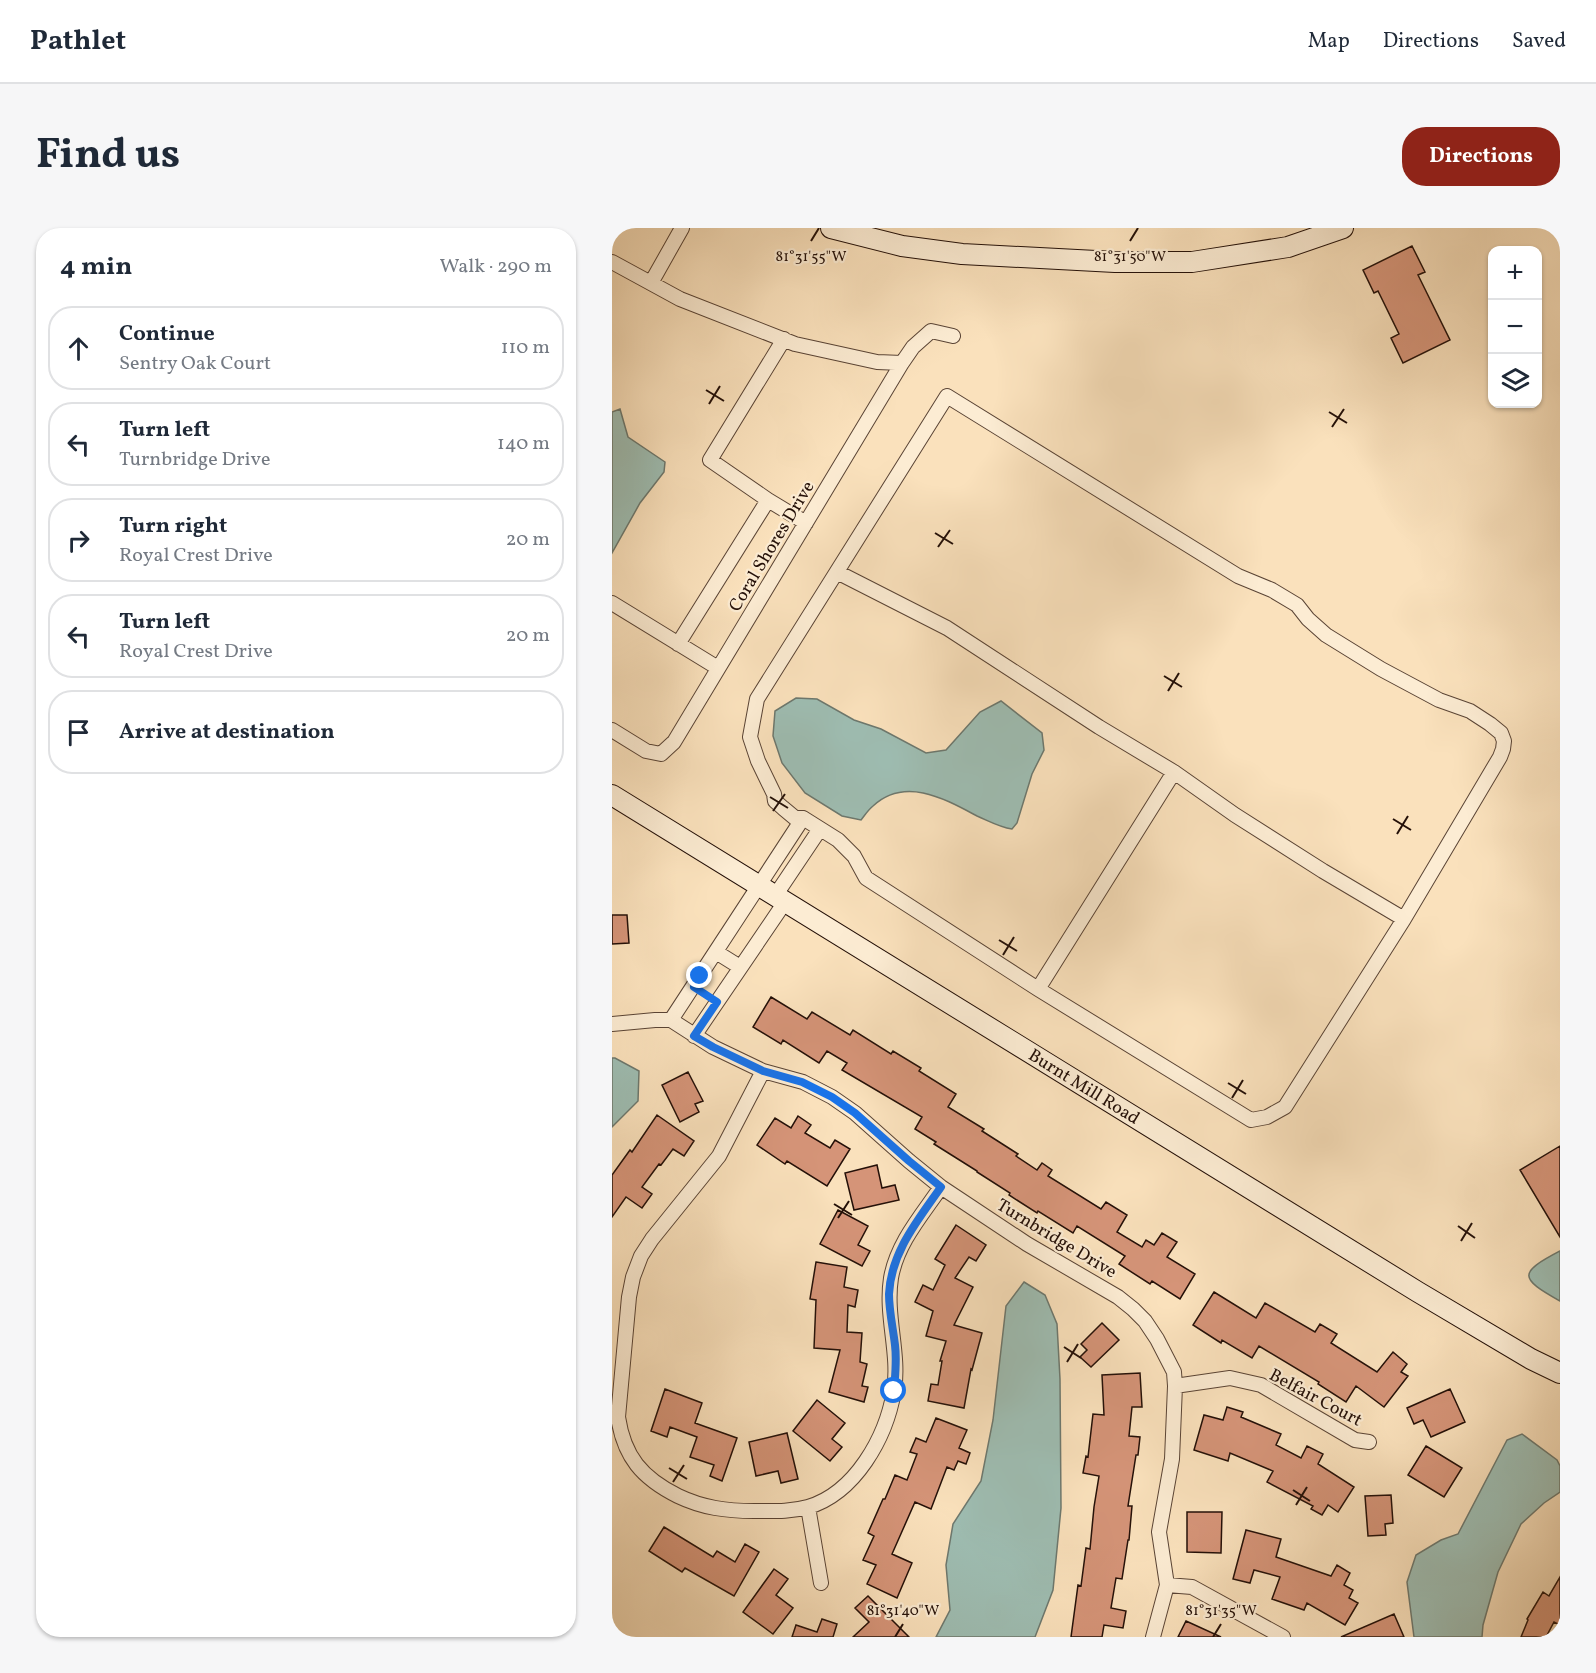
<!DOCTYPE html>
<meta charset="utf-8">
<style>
body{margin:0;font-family:Vollkorn,serif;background:#f6f6f7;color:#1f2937}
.controls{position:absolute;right:18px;top:18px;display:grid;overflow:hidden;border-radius:12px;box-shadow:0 2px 4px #0004}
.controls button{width:54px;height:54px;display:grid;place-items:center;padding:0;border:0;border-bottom:2px solid #e0e1e3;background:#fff;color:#1f2937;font:30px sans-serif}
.stop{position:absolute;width:18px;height:18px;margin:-14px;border:4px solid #1a73e8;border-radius:50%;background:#fff}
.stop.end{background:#1a73e8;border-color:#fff;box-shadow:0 2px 6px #0008}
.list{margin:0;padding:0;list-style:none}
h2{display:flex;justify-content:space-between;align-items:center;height:78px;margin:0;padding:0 24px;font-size:26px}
h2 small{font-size:20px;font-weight:400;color:#747a83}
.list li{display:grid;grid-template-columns:39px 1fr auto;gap:18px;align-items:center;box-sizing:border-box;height:84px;margin:0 12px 12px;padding:0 12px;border:2px solid #e0e1e3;border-radius:24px}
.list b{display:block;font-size:22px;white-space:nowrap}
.list p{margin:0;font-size:20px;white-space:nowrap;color:#747a83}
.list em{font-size:20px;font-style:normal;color:#747a83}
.icon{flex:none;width:33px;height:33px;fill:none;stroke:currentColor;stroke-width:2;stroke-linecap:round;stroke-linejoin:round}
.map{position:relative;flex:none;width:948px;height:1409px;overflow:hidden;border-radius:24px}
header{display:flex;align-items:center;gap:36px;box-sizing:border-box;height:84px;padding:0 30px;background:#fff;border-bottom:2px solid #e0e1e3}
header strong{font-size:28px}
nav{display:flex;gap:33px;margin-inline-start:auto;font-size:21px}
.intro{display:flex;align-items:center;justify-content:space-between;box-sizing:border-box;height:144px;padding:0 36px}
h1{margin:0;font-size:42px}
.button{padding:15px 27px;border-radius:24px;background:#8f2418;color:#fff;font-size:21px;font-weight:700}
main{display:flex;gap:36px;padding:0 36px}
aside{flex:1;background:#fff;border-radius:24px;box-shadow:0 2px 4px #0004}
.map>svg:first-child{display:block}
</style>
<header>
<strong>Pathlet</strong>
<nav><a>Map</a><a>Directions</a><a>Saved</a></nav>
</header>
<div class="intro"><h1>Find us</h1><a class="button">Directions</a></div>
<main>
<aside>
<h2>4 min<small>Walk · 290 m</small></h2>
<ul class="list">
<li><svg class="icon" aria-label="ahead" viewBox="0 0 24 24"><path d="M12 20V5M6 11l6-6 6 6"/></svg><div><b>Continue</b><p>Sentry Oak Court</p></div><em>110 m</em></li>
<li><svg class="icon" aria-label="left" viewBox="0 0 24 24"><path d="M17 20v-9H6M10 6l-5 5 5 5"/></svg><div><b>Turn left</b><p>Turnbridge Drive</p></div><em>140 m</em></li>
<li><svg class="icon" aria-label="right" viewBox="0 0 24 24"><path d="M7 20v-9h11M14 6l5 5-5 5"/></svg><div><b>Turn right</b><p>Royal Crest Drive</p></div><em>20 m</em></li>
<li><svg class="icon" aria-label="left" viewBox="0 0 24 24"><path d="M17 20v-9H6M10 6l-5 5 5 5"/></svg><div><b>Turn left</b><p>Royal Crest Drive</p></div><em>20 m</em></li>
<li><svg class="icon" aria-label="arrive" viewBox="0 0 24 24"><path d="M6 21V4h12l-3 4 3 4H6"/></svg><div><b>Arrive at destination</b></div></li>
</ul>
</aside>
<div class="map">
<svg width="948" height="1409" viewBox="0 0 948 1409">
<rect width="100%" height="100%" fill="#fae1bc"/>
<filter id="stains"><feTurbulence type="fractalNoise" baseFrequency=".00333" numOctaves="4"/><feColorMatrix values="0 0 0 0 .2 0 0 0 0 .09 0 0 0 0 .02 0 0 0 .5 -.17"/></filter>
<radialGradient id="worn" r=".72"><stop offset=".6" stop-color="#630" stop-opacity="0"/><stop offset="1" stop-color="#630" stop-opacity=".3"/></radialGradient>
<!-- water -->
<path fill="#9ebdb2" stroke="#6d786e" stroke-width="1.5" d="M8,181L16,209L53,234L52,244L28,275L0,325V184Z
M184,470L205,471L242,492L269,501L314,525L334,522L368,484L389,473L430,505L432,522L420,546L405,595L400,601C387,599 377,593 365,588C333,571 293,548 261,578C256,582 253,587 249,592L230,588L193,565L170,535L161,508L163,483Z
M0,830H3L27,843L26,873L0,899Z
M948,1023V1073C907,1050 906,1045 948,1023Z
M412,1054L433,1067L445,1096L448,1151L449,1280L441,1362L423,1409H324L338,1382L334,1337L341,1296L369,1253L381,1192L394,1078Z
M910,1206L945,1232L948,1238V1264L932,1275L909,1296L886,1344L871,1397L870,1409H802L795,1354L804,1327L829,1312L846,1306L895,1212Z"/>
<!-- building -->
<path fill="#d59478" stroke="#241008" stroke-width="1.5" d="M800,18L813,44L806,47L838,112L791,135L779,110L787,106L766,63L762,65L751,42Z
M0,687H15L17,715L0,716Z
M159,769L195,791L200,784L238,807L241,802L279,826L281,823L309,840L307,843L344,866L336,879L372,901L370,903L406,926L404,928L425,942L430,935L440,942L436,948L489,981L494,974L515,987L505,1004L530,1019L534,1012L542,1017L550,1005L565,1014L555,1029L583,1046L568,1071L540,1053L538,1056L507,1036L513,1028L465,998L461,1005L426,983L425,985L397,967L398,965L365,944V943L322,916L324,914L303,901L310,889L230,842L235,835L215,823L207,835L171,812L169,816L141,799Z
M76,844L91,873L83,876L87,884L68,894L50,857Z
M45,887L82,913L72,928L61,921L49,937L47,936L30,959L40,966L30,980L14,969L0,989V947L18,922L20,924Z
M186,888L199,897L193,905L218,920L223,912L238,921L215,958L175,933L173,936L145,917L163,890L179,900Z
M948,918V1009L908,942Z
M265,937L270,960L283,957L287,972L242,982L233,945Z
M226,982L256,998L246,1017L258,1023L250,1038L208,1016Z
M344,997L374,1017L364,1033L357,1029L343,1050L361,1059L342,1097L370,1105L360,1142L359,1141L352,1180L316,1173L319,1156L326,1157L330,1133H328L334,1113L314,1108L321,1083L303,1074L311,1057L321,1062L333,1037L323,1031Z
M204,1034L235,1039L232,1059L246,1062L243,1079L236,1077L235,1104L250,1105L248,1134L255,1136L250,1158L256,1159L252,1174L217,1164L228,1122L202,1120L204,1072L198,1071Z
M602,1064L644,1090L653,1075L703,1104L708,1096L725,1106L719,1115L765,1144L781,1124L795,1136L789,1144L796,1148L772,1179L744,1158L734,1174L706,1156L707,1154L647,1118L640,1130L610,1112L609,1115L581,1097Z
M490,1095L507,1112L479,1139L468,1129L475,1122L469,1116Z
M528,1145L530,1179H520L517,1208L528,1209L526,1227H524L516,1278H520L517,1312H516L510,1351L504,1350L499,1380L514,1383L511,1400L492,1397L490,1409H459L466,1357L469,1358L474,1320L478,1321L482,1279L487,1248L471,1245L474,1228L476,1229L481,1186L492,1187L490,1147Z
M53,1161L90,1175L83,1195L125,1210L110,1253L98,1248L102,1237L78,1229L85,1209L58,1199L55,1209L39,1203Z
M838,1161L853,1194L819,1209L811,1192L802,1196L795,1180Z
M205,1172L233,1195L220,1211L230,1219L218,1233L181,1203Z
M615,1179L631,1184L629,1189L669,1206L664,1217L689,1230L695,1218L711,1226L706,1236L742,1259L726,1284L716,1277L710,1287L699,1281L701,1278L655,1254L661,1243L618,1225L616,1233L582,1222L592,1187L611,1192Z
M324,1190L355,1202L347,1220L358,1225L354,1236L346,1233L342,1242L335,1239L319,1281L303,1274L280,1326L300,1335L285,1370L255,1356L264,1337L251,1332L262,1308L256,1305L271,1271H273L283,1247L295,1252L305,1226L298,1224L304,1210L314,1214Z
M175,1205L186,1251L169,1255L166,1243L144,1248L137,1214Z
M814,1218L850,1240L832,1269L796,1247Z
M779,1267L781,1295L773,1296L774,1307L756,1308L753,1268Z
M575,1284H610L609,1325L575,1324Z
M52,1299L101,1329L105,1323L123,1334L133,1316L147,1324L122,1368L73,1340L70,1344L37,1323Z
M634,1302L669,1311L664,1329L719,1348L725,1337L738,1345L732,1357L741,1362L737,1370L746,1375L733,1397L695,1375L692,1382L660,1371L668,1349L642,1342L638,1355L621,1351Z
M162,1341L176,1351L164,1367L181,1380L161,1406L131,1384Z
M948,1349V1397L942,1394L934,1409H909L916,1392L915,1391L931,1364L937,1368Z
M256,1368L297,1409H241L257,1394L243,1380Z
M782,1386L792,1409H729Z
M210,1391L225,1396L221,1409H180L184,1397L205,1404Z
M574,1393L609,1409H566Z"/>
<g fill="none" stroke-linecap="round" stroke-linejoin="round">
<defs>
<path id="street" d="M0,34L68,71L183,116L265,134L290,135
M39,55L70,0
M172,111L98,232L156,272L194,295
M335,168L626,348L660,362L685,377L696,391L714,407L769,441L827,472L858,483L878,496L889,505L892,513L891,521L888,529L792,691L673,879L655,889L639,892L426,761L254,650L242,628L226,612L191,590H183L171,580L163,573L162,566L146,533L138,509L145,471Z
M225,344L335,400L487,499L562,544L623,587L711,643L792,691
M0,375L106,440
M66,416L156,272
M0,502L34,523L49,526L62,514L290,135L301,119L319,103L341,108
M163,668L208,601
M104,724L128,739
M426,761L562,544
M59,792L101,819L151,843L191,854L220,869L243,885L297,933L329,959L415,1016L506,1069L521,1081L533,1093L545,1111L562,1144L563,1158L560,1231L547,1304L555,1357L541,1409
M59,792L191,590
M0,796L43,792H59
M82,808L173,674
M151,843L107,928L40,1011L29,1028L21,1049L17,1069L6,1189C12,1229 30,1250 66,1268C91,1280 115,1283 142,1283C160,1283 178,1284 196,1279C243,1265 274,1210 282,1163C288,1125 273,1088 279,1050C285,1015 310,987 329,959
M563,1158L618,1150L649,1157L743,1212L757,1214
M196,1279L209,1355
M555,1357L580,1359L671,1409"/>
<g id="secondary">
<path d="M219,0L290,18L350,26L503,34H580L676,19L731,0"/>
<path id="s1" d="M0,567L806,1064L919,1131L948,1145"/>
</g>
</defs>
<!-- street casing -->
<use href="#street" stroke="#5a4435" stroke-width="16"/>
<!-- secondary casing -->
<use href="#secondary" stroke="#241008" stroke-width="22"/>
<!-- street -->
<use href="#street" stroke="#fcecd3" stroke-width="14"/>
<!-- secondary -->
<use href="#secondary" stroke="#fcecd3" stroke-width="20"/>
</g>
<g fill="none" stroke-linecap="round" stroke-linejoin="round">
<!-- route -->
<path stroke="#1a73e8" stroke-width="8" d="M88,748L82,759L105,774L82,808L101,819L151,843L190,854L220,869L243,885L297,933L329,959C306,992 279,1024 277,1066C277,1083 281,1100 283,1117C285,1133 283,1148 282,1163"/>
</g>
<!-- ticks -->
<path fill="none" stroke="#241008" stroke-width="2" d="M199,13L207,0M518,13L526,0M94,162L112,173M97,176L108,158M717,184L735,195M720,199L732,181M323,305L341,316M326,319L338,302M552,448L570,459M556,463L567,445M158,569L176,580M161,583L173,566M781,591L799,602M785,606L796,588M387,712L405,723M391,727L402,709M616,855L634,866M620,870L631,852M222,976L240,987M226,990L237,973M846,998L863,1010M849,1013L860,995M452,1119L469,1130M455,1134L466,1116M57,1240L75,1251M61,1254L72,1237M681,1262L698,1273M684,1277L695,1259M283,1409L291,1396M601,1409L609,1396"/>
<g text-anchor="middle" stroke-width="4.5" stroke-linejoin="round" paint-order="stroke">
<!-- street labels -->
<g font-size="18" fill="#241008" stroke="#fcecd3">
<text transform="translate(159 318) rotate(-59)" y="6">Coral Shores Drive</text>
<text dy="6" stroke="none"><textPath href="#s1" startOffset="555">Burnt Mill Road</textPath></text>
<text transform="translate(445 1010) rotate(31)" y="6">Turnbridge Drive</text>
<text transform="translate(704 1169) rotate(28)" y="6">Belfair Court</text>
</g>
</g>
<g font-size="15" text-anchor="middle" fill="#241008" stroke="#fcecd3" stroke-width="4.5" stroke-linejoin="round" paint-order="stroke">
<text x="199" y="33">81°31'55"W</text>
<text x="518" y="33">81°31'50"W</text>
<text x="291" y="1387">81°31'40"W</text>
<text x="609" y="1387">81°31'35"W</text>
</g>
<rect width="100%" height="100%" filter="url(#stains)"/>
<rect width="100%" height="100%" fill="url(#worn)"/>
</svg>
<div class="controls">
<button>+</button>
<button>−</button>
<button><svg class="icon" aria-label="layers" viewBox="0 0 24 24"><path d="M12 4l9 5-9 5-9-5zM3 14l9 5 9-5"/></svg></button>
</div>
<div class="stop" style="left:282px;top:1163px"></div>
<div class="stop end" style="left:88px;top:748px"></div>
</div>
</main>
